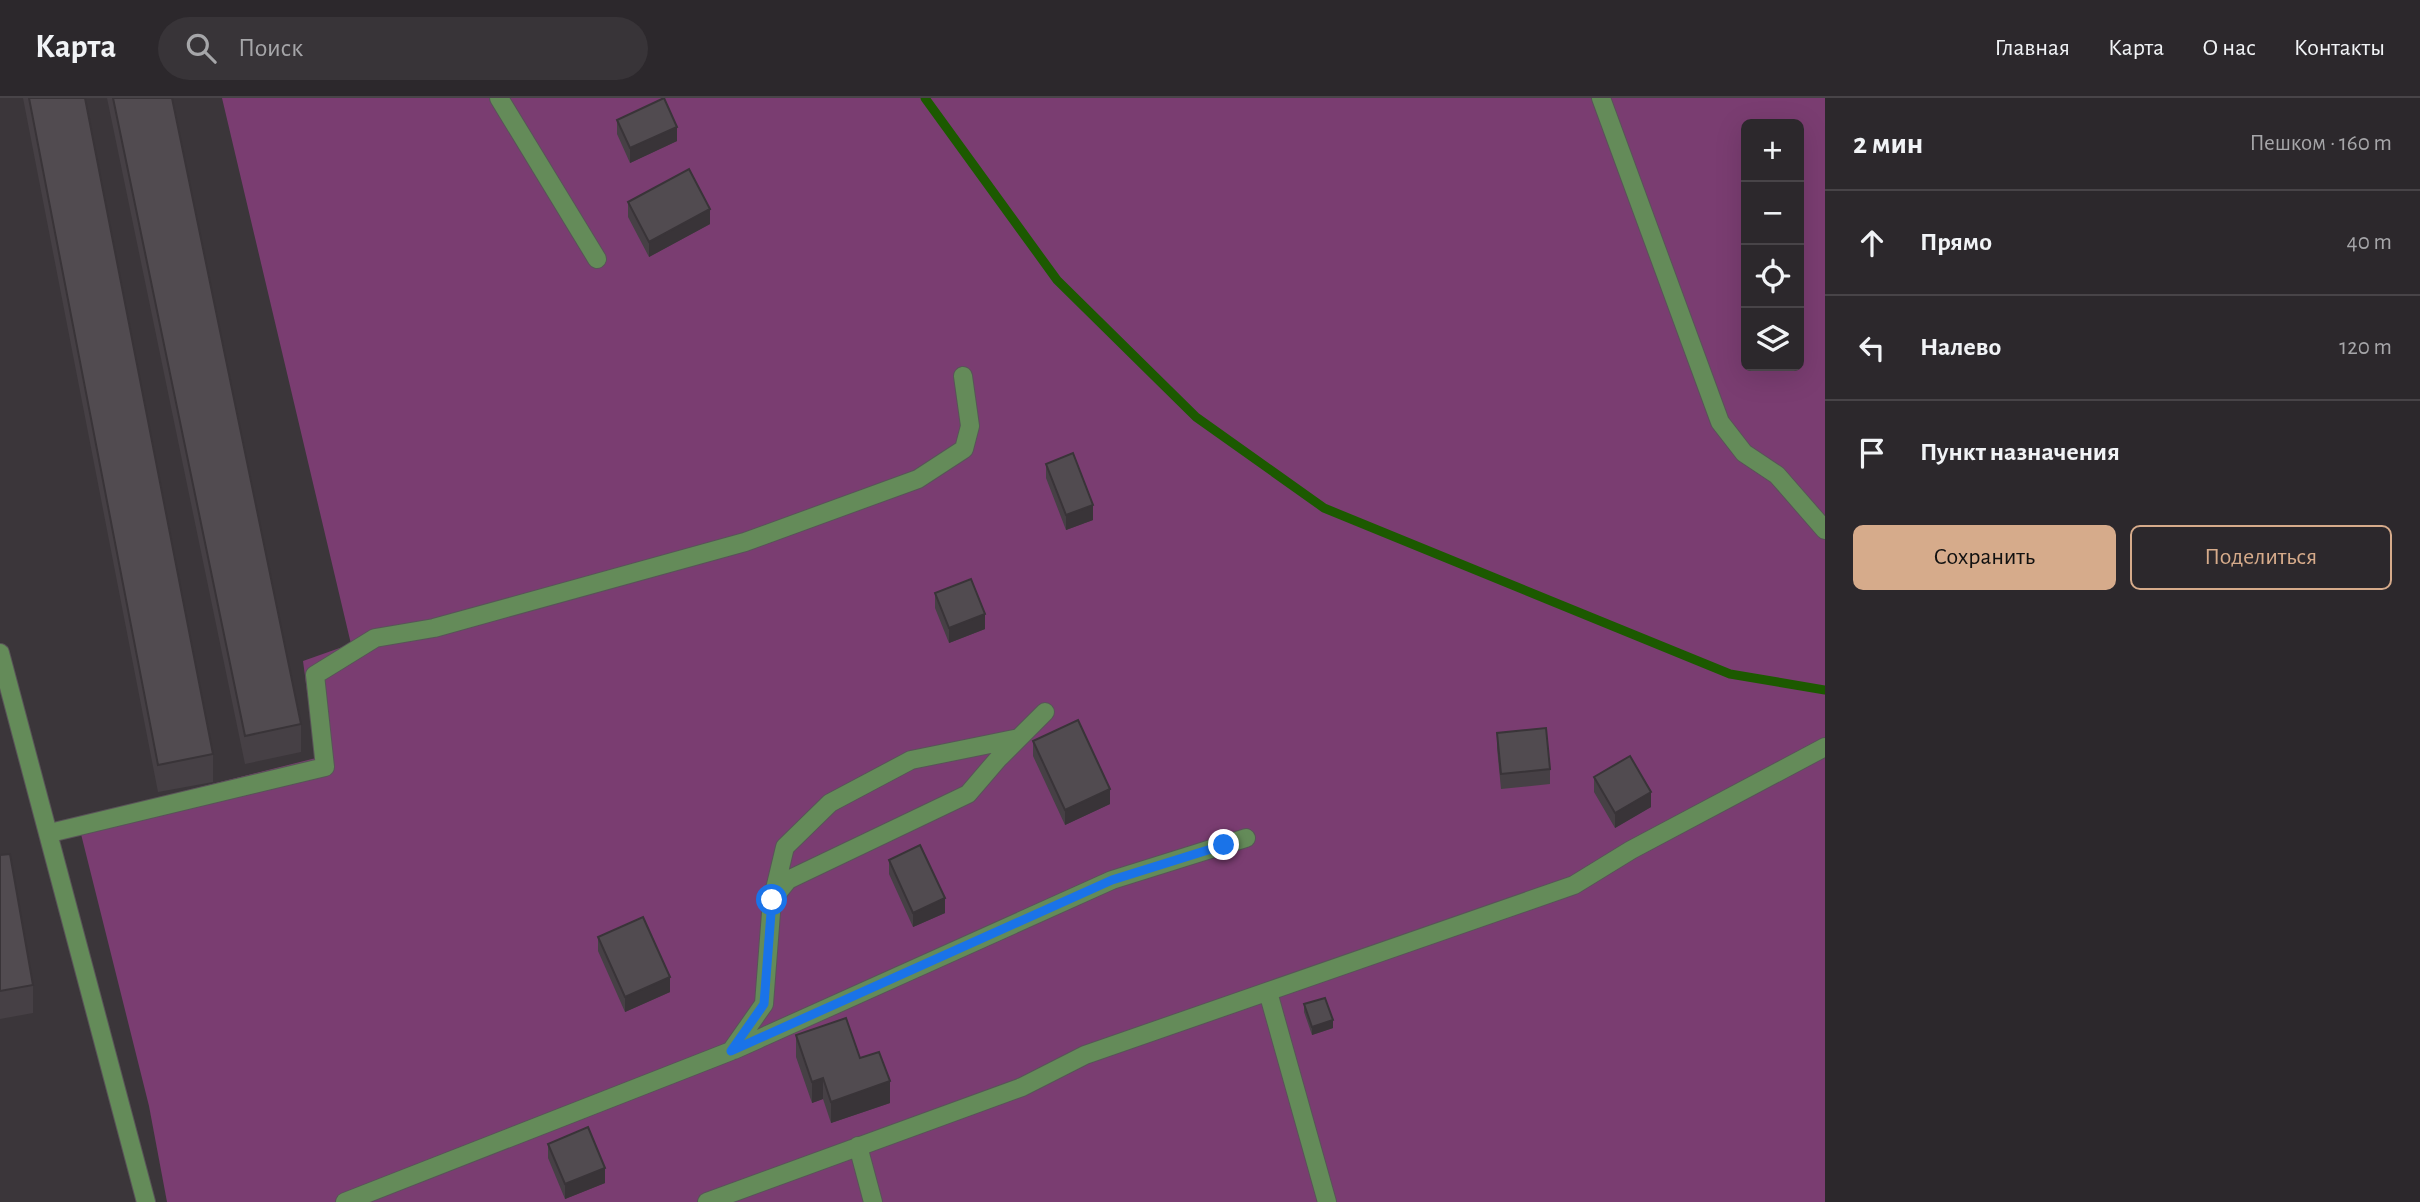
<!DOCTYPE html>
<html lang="ru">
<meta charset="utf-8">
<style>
body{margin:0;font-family:"Alegreya Sans",sans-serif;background:#383438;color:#f1f3f6}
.controls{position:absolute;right:21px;top:21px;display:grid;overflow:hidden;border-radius:10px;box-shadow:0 7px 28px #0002}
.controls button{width:63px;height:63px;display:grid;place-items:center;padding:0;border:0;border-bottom:2px solid #484448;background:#2c282c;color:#f1f3f6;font:35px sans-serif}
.stop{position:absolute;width:21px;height:21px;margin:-16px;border:5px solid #1a73e8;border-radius:50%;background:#fff}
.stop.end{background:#1a73e8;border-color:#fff;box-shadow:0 2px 7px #0008}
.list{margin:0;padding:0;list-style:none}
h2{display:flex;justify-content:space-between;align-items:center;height:91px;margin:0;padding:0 28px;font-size:30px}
h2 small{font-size:23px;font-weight:400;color:#a6a6a9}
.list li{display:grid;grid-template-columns:46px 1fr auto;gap:21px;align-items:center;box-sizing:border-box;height:105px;padding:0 28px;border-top:2px solid #484448}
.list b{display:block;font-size:26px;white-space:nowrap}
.list em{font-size:23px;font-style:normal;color:#a6a6a9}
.actions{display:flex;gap:14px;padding:21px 28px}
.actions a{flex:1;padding:16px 0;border:2px solid #d6ab8b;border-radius:10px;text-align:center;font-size:24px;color:#d6ab8b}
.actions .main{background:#d6ab8b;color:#111}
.icon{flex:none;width:38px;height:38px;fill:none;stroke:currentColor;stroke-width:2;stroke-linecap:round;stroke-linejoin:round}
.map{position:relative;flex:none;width:1825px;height:1104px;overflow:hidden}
header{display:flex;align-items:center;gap:42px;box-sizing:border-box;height:98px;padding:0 35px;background:#2c282c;border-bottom:2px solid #484448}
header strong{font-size:33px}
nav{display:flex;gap:38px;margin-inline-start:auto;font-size:24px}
.search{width:490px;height:63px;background:#383438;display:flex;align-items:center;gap:18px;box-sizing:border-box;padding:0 24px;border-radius:38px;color:#a6a6a9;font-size:26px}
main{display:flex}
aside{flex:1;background:#2c282c}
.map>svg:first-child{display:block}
</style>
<header>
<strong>Карта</strong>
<div class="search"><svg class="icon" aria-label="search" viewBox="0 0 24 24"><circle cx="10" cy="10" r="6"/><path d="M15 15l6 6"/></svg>Поиск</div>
<nav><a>Главная</a><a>Карта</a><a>О нас</a><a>Контакты</a></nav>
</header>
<main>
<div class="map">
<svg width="1825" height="1104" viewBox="0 0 1825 1104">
<rect width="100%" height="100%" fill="#3b363a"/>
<!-- green -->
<path fill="#7a3d71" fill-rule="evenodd" d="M222,0H1825V1104H167L149,1008L77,720L316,660L303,563L351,546ZM1746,26H1799V268H1746Z"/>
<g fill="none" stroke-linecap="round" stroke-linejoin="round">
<!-- stream -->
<path stroke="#1c5900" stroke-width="9" d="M925,0L1057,182L1196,319L1324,410L1730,576L1825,592"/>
<defs>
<path id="minor" d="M499,0L597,161
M1601,0L1720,324L1744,355L1777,377L1825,432
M0,555L146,1104
M50,735L325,669L315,577L375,540L434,530L745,444L918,381L964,351L970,328L963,278
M774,795L785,749L830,705L911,662L1019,640
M1268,894L1327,1104
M734,952L1112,782L1246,740
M858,1048L873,1104
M345,1104L731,953L764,906L772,802L788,782L968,696L998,661L1045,614
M707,1104L1022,989L1085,957L1574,787L1631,752L1825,649"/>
</defs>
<!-- minor casing -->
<use href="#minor" stroke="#595458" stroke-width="20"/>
<!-- minor -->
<use href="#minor" stroke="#648b59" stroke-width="18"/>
</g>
<!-- wall -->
<path fill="#464045" d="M23,0H85L213,656V684L158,694Z
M107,0H172L301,626V654L245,666Z
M617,22L677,43L630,65L617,36Z
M628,104L710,126L649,159L628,119Z
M1046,366L1093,422L1066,432L1046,380Z
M935,495L985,531L949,545L935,510Z
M1497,635L1550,671V686L1501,691L1497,650Z
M1033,643L1110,706L1065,727L1033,658Z
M1594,679L1651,709L1615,730L1594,694Z
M0,757L33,887V915L0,921Z
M889,762L945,815L913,829L889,776Z
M598,839L670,894L625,914L598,853Z
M1304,906L1333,930L1312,937L1304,914Z
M796,937L860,960L890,1005L831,1025L823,1001L812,1005L796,959Z
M548,1046L605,1085L565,1101L548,1060Z"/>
<!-- shaded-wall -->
<path fill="#393438" d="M677,29V43L630,65V50Z
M710,111V126L649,159V144Z
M1093,407V422L1066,432V417Z
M985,516V531L949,545V530Z
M1110,691V706L1065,727V712Z
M1651,694V709L1615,730V715Z
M945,800V815L913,829V815Z
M670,879V894L625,914V899Z
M1333,922V930L1312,937V929Z
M823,980V1001L812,1005V984Z
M890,983V1005L831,1025V1004Z
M605,1070V1085L565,1101V1086Z"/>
<!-- building -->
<path fill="#514b50" stroke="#393438" stroke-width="2" d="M29,0H85L213,656L158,667Z
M113,0H172L301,626L245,638Z
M664,0L677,29L630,50L617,22Z
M689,71L710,111L649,144L628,104Z
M1073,355L1093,407L1066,417L1046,366Z
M971,481L985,516L949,530L935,495Z
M1078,622L1110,691L1065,712L1033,643Z
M1546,630L1550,671L1501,676L1497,635Z
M1630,658L1651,694L1615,715L1594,679Z
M920,747L945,800L913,815L889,762Z
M10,756L33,887L0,893V757Z
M643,819L670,879L625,899L598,839Z
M1325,900L1333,922L1312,929L1304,906Z
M846,920L860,960L879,954L890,983L831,1004L823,980L812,984L796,937Z
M588,1029L605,1070L565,1086L548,1046Z"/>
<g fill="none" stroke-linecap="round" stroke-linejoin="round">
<!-- route -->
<path stroke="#1a73e8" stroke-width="9" d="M772,802L764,906L731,953L1112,782L1224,747"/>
</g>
</svg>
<div class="controls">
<button>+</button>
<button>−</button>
<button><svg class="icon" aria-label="locate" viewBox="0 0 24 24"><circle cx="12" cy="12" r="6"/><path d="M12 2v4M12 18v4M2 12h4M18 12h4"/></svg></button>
<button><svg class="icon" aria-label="layers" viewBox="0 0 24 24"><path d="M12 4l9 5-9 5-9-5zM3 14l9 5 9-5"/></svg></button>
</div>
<div class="stop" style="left:772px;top:802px"></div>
<div class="stop end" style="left:1224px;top:747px"></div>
</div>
<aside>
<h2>2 мин<small>Пешком · 160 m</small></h2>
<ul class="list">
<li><svg class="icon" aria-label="ahead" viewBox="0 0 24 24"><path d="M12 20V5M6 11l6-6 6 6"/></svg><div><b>Прямо</b></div><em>40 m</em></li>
<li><svg class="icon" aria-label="left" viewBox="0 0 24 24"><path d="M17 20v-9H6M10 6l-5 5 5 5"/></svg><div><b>Налево</b></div><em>120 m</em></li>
<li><svg class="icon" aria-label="arrive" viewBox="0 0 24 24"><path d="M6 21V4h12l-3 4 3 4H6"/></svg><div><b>Пункт назначения</b></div></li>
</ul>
<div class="actions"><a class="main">Сохранить</a><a>Поделиться</a></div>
</aside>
</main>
